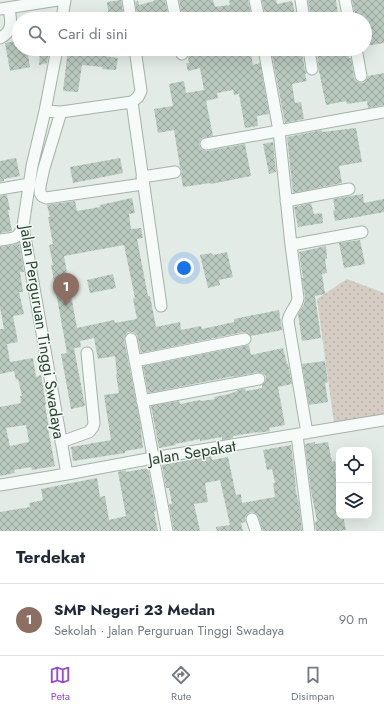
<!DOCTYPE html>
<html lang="id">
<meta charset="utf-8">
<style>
body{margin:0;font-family:Jost,sans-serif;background:#f6f6f7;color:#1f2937}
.controls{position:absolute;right:12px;bottom:12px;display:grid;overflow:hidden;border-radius:8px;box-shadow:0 4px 16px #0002}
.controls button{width:36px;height:36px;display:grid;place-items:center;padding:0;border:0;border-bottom:1px solid #e0e1e3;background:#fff;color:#1f2937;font:20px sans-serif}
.you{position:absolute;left:184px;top:268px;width:14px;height:14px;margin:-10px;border:3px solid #fff;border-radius:50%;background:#1a73e8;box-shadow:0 0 0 6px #1a73e833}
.badge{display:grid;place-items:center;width:26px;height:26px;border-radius:50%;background:#9749d0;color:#fff;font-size:13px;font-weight:700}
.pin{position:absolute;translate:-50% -33px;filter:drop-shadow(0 1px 2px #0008)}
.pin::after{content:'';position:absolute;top:21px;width:14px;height:12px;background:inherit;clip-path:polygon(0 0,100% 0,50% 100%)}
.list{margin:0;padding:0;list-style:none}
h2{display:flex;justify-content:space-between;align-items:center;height:52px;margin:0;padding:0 16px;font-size:17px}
h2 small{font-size:13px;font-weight:400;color:#747a83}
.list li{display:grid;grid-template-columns:26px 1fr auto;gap:12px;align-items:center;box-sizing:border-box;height:72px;padding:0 16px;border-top:1px solid #e0e1e3}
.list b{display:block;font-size:15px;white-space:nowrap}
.list p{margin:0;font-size:13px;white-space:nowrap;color:#747a83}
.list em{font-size:13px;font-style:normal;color:#747a83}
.icon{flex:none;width:22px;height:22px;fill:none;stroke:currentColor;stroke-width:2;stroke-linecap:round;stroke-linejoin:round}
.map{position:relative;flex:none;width:384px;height:531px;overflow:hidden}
.search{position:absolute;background:#fff;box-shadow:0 4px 16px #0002;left:12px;right:12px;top:12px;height:44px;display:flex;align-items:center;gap:10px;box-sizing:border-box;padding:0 14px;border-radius:22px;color:#747a83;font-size:15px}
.sheet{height:124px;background:#fff}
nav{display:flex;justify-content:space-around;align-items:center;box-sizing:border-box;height:56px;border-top:1px solid #e0e1e3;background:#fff;font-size:11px;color:#747a83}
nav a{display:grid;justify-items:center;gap:2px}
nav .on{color:#9749d0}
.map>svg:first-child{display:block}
</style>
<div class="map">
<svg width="384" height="531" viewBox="0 0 384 531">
<defs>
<pattern id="grass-dots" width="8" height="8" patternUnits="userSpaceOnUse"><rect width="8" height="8" fill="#d5cdc4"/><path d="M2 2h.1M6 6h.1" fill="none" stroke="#b7b1a9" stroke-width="1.8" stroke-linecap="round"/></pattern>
<pattern id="building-cross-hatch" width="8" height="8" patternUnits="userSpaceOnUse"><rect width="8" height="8" fill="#bac9bf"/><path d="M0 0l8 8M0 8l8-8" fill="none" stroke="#97a59c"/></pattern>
</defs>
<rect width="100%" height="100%" fill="#e3ebe6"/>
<!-- grass -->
<path fill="url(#grass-dots)" d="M347,279L384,293V414L334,423L317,299Z"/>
<!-- building -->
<path fill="url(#building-cross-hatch)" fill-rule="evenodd" d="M121,0L124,19H109L107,2Z
M154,0H165L169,19H138L135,2L138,1L139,5L154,1Z
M179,0H213L215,7L230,5L229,0H248L252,19H222L221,15L204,19H183Z
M262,0H276L277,4L292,1L295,13H296L297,19H266Z
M308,0H336L338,15L319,19H311Z
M352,0H384V43L365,46V19H356Z
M19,40V49H27L30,67L10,71L5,43Z
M40,49H50L47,63L39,65Z
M68,49H86L85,53L118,58L116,70L102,69L103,67L82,65L78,92L63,91Z
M188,49H250L253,65L260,63L269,114L257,116L258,126L245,128L239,94L234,95L233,90L217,93L218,98L206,101L213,136L202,138L200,141L199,145L201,149L203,150L207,151L245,144L251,176L211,184L210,183L183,187L181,175L182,171L180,167L174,130L158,133L154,109L173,106L169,84L184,81L186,93L204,90L200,68L188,71L186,63H189L188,58L189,53Z
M271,49H301L305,70L307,73L305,74L307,81L292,84L295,103L301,102L304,119L285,123Z
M332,49H348L349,58H351L354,78L355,80L358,82L362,83L365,82L367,79L368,76L384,73V105L368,108L367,101L347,104L346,101L326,105L319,71L317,52Z
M356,128L362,162L339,166L342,183L293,193L287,137L322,130V132Z
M273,142L276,172L269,174L263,144Z
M16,158L20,176L4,179V181L0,182V161Z
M120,158L123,173L73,183L70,167Z
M363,194L364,203L384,199V212L335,221L333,211L335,210L333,199Z
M7,195L10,210H8L12,231L0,233V196Z
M132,198L135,213L129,214L131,229L141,228L143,238L137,239L148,296H150L156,327L180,322L181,330L201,326L202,329L234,322V319L279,310L282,330L251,336L248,333L244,332L141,353L137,335L133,332H129L127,333L125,336L124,340L140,422L143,448L125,451V453L73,461L71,447L111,440L104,395L119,393L116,375L117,374L115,356L98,359L94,338L80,341L81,347L74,348L85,406L71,409L61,354L67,353L51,265H53L49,245L53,244L48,217H50L47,205L75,201L77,211L100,207V205ZM124,245L135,298L133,299L137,319L115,323L114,320L77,328L64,256Z
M311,203L314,214L322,213L323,223L298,227L294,207Z
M360,240L365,264L344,268L339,243Z
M19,243L24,272H20L23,292H19L24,314L13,316L18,342L7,344L10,362L33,358L36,377L41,375L46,404L45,405L49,428L48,429L55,466L32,470L31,467L14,470L15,473L0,476V407L21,403L20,396H22L18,379L16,380L14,371L0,374V329H4L0,307V247L13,245ZM26,425L29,442L10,446L6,428Z
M326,246L327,258L325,259L327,273L322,274L325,294L315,296L321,338L302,341L298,314L304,304L305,297L302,278H303L299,252Z
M227,252L233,277L219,280L220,285L208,288L200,255L212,253L213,255Z
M113,274L116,288L90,293L87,280Z
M249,345L251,355L283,348L287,364H288L292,384L278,387L285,425L269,428L270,431L258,433V432L233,436V438L222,440V437L200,441V439L175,444L176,445L159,448L151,406L179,401L180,404L200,400L201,401L215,399L214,397L229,394L237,391V390L245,389L246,391L262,388V385L265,382L266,377L265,375L262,373L258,372L234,377V376L219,379L148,393L143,366Z
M325,361L328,382L325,383L328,402L309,405L302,364Z
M315,442V444L328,442L332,462L335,461L337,471H335L339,490V517L343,516L346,530L338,531H316L315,522L317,521L311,491L305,444Z
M291,445L296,487H295L299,505L302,531H263L258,516L256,514L253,512H250L247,514L245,518L246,522L241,523L243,531H217L216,527L230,525L220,480L205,483L208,502L194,504L200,531H174L169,504H172L169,488H166L162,465L211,456L212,460L228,457L236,495L241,494L242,503L275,497L273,483H275L272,469L267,470L263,450Z
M148,468L156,511L154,512L158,531H0V512L30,507L29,503L43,500L41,489L97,478L100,497L105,496L109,520L126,516L118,472L126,470V472Z"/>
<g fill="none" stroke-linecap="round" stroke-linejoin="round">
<defs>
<path id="minor" d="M128,0L131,19
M172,0L176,19
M255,0L259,19
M301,0L304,19
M345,0L349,19
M0,9L58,0
M62,19L65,0
M0,38C14,31 11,21 9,8
M57,49L45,111L32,166L23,226L67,474
M181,49L182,54
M264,49L279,131L291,245L298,298C297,307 289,312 288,321L307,433
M309,49L312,69
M356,49L361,76
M132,102L138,97L141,91L135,49
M45,111L61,112L132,102L161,306
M61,112L44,168L40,186V193L42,196L46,198L143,184
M206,144L384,112
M142,177L175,172
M0,189L29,184
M286,201L349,189
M0,240C13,238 18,240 23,226
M291,245L362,232
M131,339L167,531
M135,361L245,339
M142,401L259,379
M297,435L309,531
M61,442L89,432L93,427L94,423L87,353
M0,485L67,474L153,458L384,420
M252,519L256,531"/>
</defs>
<!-- minor casing -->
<use href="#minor" stroke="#a4b2a9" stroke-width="13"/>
<!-- minor -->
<use href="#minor" stroke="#f6faf8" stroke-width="11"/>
</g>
<g text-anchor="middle" stroke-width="3" stroke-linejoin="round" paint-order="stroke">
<!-- street labels -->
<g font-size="16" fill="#2b4434" stroke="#f3f9f5">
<text transform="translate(43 332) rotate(81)" y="6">Jalan Perguruan Tinggi Swadaya</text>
<text transform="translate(192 452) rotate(-9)" y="6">Jalan Sepakat</text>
</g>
</g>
</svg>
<div class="controls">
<button><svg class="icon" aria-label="locate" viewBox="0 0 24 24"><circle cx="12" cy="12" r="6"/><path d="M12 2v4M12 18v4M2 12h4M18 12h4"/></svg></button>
<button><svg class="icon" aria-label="layers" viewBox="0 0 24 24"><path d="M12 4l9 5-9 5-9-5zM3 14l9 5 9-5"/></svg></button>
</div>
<div class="you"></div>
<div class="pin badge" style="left:66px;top:306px;background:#8d6e63">1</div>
<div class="search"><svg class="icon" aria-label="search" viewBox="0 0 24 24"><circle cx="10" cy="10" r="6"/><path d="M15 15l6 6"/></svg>Cari di sini</div>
</div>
<section class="sheet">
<h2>Terdekat<small></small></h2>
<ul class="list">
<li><span class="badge" style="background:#8d6e63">1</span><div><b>SMP Negeri 23 Medan</b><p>Sekolah · Jalan Perguruan Tinggi Swadaya</p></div><em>90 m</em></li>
</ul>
</section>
<nav>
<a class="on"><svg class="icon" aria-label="map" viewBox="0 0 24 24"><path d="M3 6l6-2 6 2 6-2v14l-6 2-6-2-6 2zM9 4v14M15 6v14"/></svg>Peta</a>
<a><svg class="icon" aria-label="directions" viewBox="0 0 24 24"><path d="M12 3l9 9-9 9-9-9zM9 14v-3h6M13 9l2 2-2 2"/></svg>Rute</a>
<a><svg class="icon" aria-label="saved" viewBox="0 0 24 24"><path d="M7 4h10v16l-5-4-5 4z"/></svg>Disimpan</a>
</nav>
